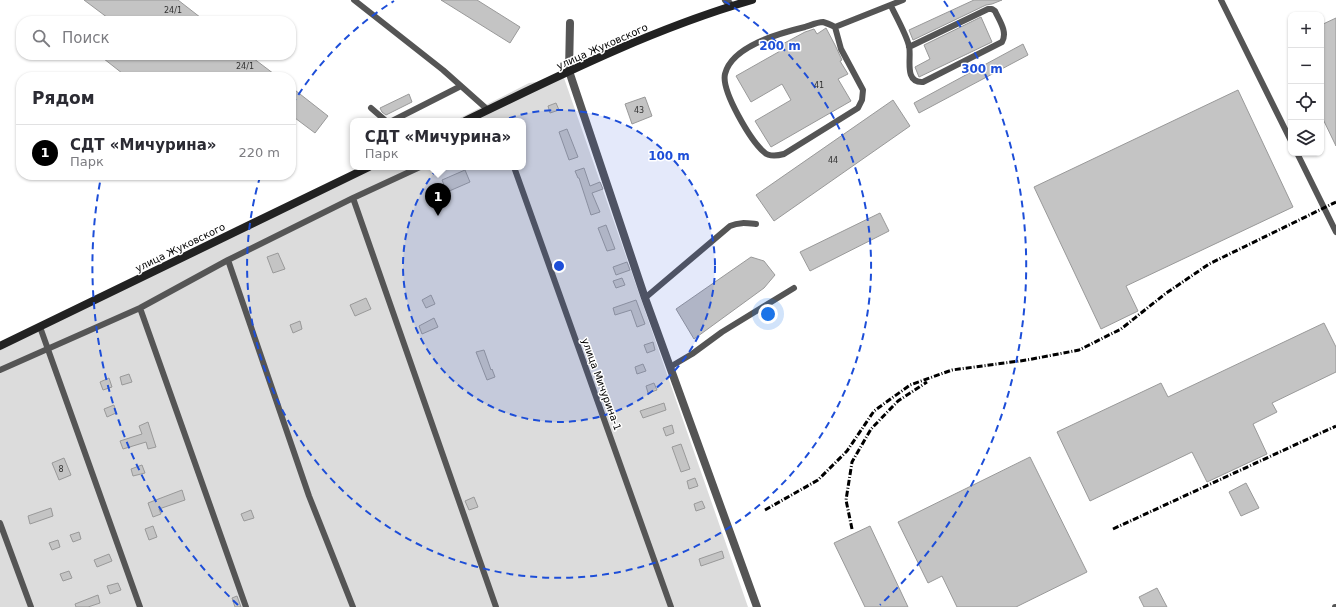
<!DOCTYPE html>
<html lang="ru">
<meta charset="utf-8">
<style>
body{margin:0;font-family:"DejaVu Sans",sans-serif;background:#f2f2f3;color:#2b2b33}
.controls{position:absolute;right:12px;top:12px;display:grid;overflow:hidden;border-radius:8px;box-shadow:0 1px 3px #0004}
.controls button{width:36px;height:36px;display:grid;place-items:center;padding:0;border:0;border-bottom:1px solid #e1e1e2;background:#fff;color:#2b2b33;font:20px sans-serif}
.you{position:absolute;left:768px;top:314px;width:14px;height:14px;margin:-10px;border:3px solid #fff;border-radius:50%;background:#1a73e8;box-shadow:0 0 0 6px #1a73e833}
.badge{display:grid;place-items:center;width:26px;height:26px;border-radius:50%;background:#000;color:#fff;font-size:13px;font-weight:700}
.pin{position:absolute;translate:-50% -33px;filter:drop-shadow(0 1px 2px #0008)}
.pin::after{content:'';position:absolute;top:21px;width:14px;height:12px;background:inherit;clip-path:polygon(0 0,100% 0,50% 100%)}
.popup{position:absolute;left:350px;top:118px;width:176px;height:52px;box-sizing:border-box;display:grid;place-content:center;border-radius:8px;background:#fff;filter:drop-shadow(0 1px 3px #0005);font-size:13px;white-space:nowrap;color:#7c7c81}
.popup b{font-size:15px;color:#2b2b33}
.popup::after{content:'';position:absolute;left:50%;top:100%;margin-left:-8px;border:8px solid transparent;border-top-color:#fff}
.list{margin:0;padding:0;list-style:none}
h2{display:flex;justify-content:space-between;align-items:center;height:52px;margin:0;padding:0 16px;font-size:17px}
h2 small{font-size:13px;font-weight:400;color:#7c7c81}
.list li{display:grid;grid-template-columns:26px 1fr auto;gap:12px;align-items:center;box-sizing:border-box;height:56px;padding:0 16px;border-top:1px solid #e1e1e2}
.list b{display:block;font-size:15px;white-space:nowrap}
.list p{margin:0;font-size:13px;white-space:nowrap;color:#7c7c81}
.list em{font-size:13px;font-style:normal;color:#7c7c81}
.icon{flex:none;width:22px;height:22px;fill:none;stroke:currentColor;stroke-width:2;stroke-linecap:round;stroke-linejoin:round}
.map{position:relative;flex:none;width:1336px;height:607px;overflow:hidden}
.search{position:absolute;background:#fff;box-shadow:0 1px 3px #0004;left:16px;top:16px;width:280px;height:44px;display:flex;align-items:center;gap:10px;box-sizing:border-box;padding:0 14px;border-radius:16px;color:#7c7c81;font-size:15px}
.panel{position:absolute;background:#fff;box-shadow:0 1px 3px #0004;left:16px;top:72px;width:280px;height:108px;border-radius:16px}
.map>svg:first-child{display:block}
</style>
<div class="map">
<svg width="1336" height="607" viewBox="0 0 1336 607">
<rect width="100%" height="100%" fill="#fff"/>
<!-- green -->
<path fill="#dcdcdc" d="M564,78L748,607H0V349L362,167H523V121H454L529,83Z"/>
<!-- building -->
<path fill="#c4c4c4" stroke="#999" d="M84,0H178L205,21H112Z
M441,0H477L520,27L510,43Z
M974,0H1002L992,4L986,5L913,40L909,30Z
M981,17L992,42L919,77L915,67L930,59L924,45Z
M1336,18V146L1321,115V25Z
M826,28L835,45L842,60L840,61L848,74L838,79L851,101L771,147L755,121L791,100L782,84L751,102L736,76L782,50L779,46L805,32L814,29L817,34Z
M1023,44L1028,55L919,113L914,103Z
M99,55H249L278,77H127Z
M291,87L328,116L315,133L291,115Z
M1238,90L1293,207L1126,286L1138,311L1101,329L1034,187Z
M409,94L412,102L386,115L382,112L380,108Z
M645,97L652,116L632,124L625,104Z
M893,100L910,126L774,221L756,195Z
M556,103L559,110L550,113L548,106Z
M567,129L578,157L569,160L559,132Z
M584,168L590,186L600,182L603,189L592,193L600,212L591,215L579,178H578L575,171Z
M465,170L470,182L447,192L442,180Z
M880,213L889,231L810,271L800,252Z
M606,225L615,249L607,251L598,228Z
M278,253L285,269L273,273L267,257Z
M751,257L764,261L775,275L764,288L694,339L676,309Z
M627,262L630,270L616,275L613,267Z
M622,278L625,285L616,288L613,281Z
M431,295L435,304L426,308L422,300Z
M366,298L371,309L355,316L350,305Z
M636,300L645,324L637,327L631,310L615,315L613,308Z
M434,318L438,327L422,334L419,326Z
M300,321L302,329L293,333L290,325Z
M1324,323L1336,347V372L1272,403L1277,412L1253,424L1267,454L1207,482L1192,452L1090,501L1057,432L1161,383L1168,397Z
M653,342L655,350L647,353L644,345Z
M484,350L491,370L492,369L495,377L487,380L476,352Z
M643,364L646,371L637,374L635,367Z
M129,374L132,382L122,385L120,377Z
M109,378L112,387L103,390L100,382Z
M654,383L657,390L648,393L646,386Z
M664,403L666,410L643,418L640,411Z
M114,405L116,413L107,417L104,409Z
M148,422L156,447L148,449L146,442L123,449L120,441L142,434L139,426Z
M672,425L674,433L666,436L663,428Z
M681,444L690,469L681,472L672,447Z
M1030,457L1087,572L1016,607H957L942,576L928,583L898,522Z
M64,458L71,475L59,480L52,463Z
M142,465L145,473L133,476L131,469Z
M695,478L698,486L689,489L687,481Z
M1246,483L1259,508L1241,516L1229,492Z
M182,490L185,500L159,509L161,514L153,517L148,503Z
M474,497L478,507L469,510L465,501Z
M702,501L705,508L696,511L694,504Z
M51,508L53,516L30,524L28,516Z
M251,510L254,518L244,521L241,514Z
M153,526L157,537L149,540L145,529Z
M870,526L908,607H865L834,543Z
M79,532L81,539L73,542L70,535Z
M58,540L60,547L52,550L49,543Z
M722,551L724,558L701,566L699,559Z
M109,554L112,561L97,567L94,560Z
M69,571L72,578L63,581L60,574Z
M118,583L121,590L110,594L107,586Z
M1157,588L1167,607H1144L1139,597Z
M98,595L100,603L88,607H76L75,604Z
M237,596L241,607H235L232,598Z"/>
<g fill="none" stroke-linecap="round" stroke-linejoin="round">
<!-- service -->
<path stroke="#555" stroke-width="6" d="M354,0L443,70L488,110
M1221,0L1291,141
M891,6C896,16 907,36 909,46C912,57 903,83 923,82L1002,42C1008,32 999,20 995,11L992,9H988L909,47
M835,27L841,49L863,90L862,100L858,108L784,154C777,156 769,157 764,152C751,141 721,91 725,74C732,46 780,33 805,27C811,25 818,22 823,22C827,23 831,25 835,27L903,0
M371,108L386,121
M392,121L461,86
M1297,153L1336,232
M514,167L671,607
M353,198L496,607
M228,260L309,496L353,607
M645,298L730,226C739,222 746,223 756,224
M140,308L246,607
M40,327L140,607
M670,367L692,354L722,332L794,288
M0,370L140,308L228,260L353,198L420,167
M0,523L31,607
M1335,607H1336"/>
<!-- minor -->
<path stroke="#555" stroke-width="8" d="M726,0L731,6
M570,23L569,71L645,298L757,607"/>
<!-- secondary -->
<path stroke="#222" stroke-width="8" d="M465,121C558,76 652,29 752,0
M0,346L369,167"/>
<!-- rail -->
<path stroke="#000" stroke-width="3" stroke-dasharray="6 2 1 2" stroke-linecap="butt" d="M765,510L818,480L847,451L874,411L910,385L952,370L1027,360L1079,350L1121,329L1165,294L1209,264L1336,202
M852,529L846,500L852,462L871,429L898,401L927,382
M1113,529L1336,426"/>
</g>
<!-- distance rings -->
<circle cx="559" cy="266" r="156" fill="#1d4ed8" fill-opacity=".12"/>
<g fill="none" stroke="#1d4ed8" stroke-width="2" stroke-dasharray="7 5">
<circle cx="559" cy="266" r="156"/>
<path d="M292 105A312 312 0 0 1 394 1M724 1A312 312 0 1 1 260 177"/>
<path d="M238 605A467 467 0 0 1 101 177M944 1A467 467 0 0 1 880 605"/>
</g>
<g text-anchor="middle" stroke-width="3" stroke-linejoin="round" paint-order="stroke">
<!-- number labels -->
<g font-size="8" fill="#313131">
<text x="173" y="13">24/1</text>
<text x="245" y="69">24/1</text>
<text x="819" y="88">41</text>
<text x="639" y="113">43</text>
<text x="833" y="163">44</text>
<text x="61" y="472">8</text>
</g>
<!-- street labels -->
<g font-size="10" fill="#000" stroke="#fff">
<text transform="translate(602 46) rotate(-24)" y="4">улица Жуковского</text>
<text transform="translate(180 247) rotate(-26)" y="4">улица Жуковского</text>
<text transform="translate(602 384) rotate(70)" y="4">улица Мичурина-1</text>
</g>
</g>
<circle cx="559" cy="266" r="6" fill="#1d4ed8" stroke="#fff" stroke-width="2"/>
<g font-size="12" text-anchor="middle" font-weight="bold" fill="#1d4ed8" stroke="#fff" stroke-width="3" stroke-linejoin="round" paint-order="stroke">
<text x="780" y="50">200 m</text>
<text x="982" y="73">300 m</text>
<text x="669" y="160">100 m</text>
</g>
</svg>
<div class="controls">
<button>+</button>
<button>−</button>
<button><svg class="icon" aria-label="locate" viewBox="0 0 24 24"><circle cx="12" cy="12" r="6"/><path d="M12 2v4M12 18v4M2 12h4M18 12h4"/></svg></button>
<button><svg class="icon" aria-label="layers" viewBox="0 0 24 24"><path d="M12 4l9 5-9 5-9-5zM3 14l9 5 9-5"/></svg></button>
</div>
<div class="you"></div>
<div class="pin badge" style="left:438px;top:216px">1</div>
<div class="popup"><b>СДТ «Мичурина»</b>Парк</div>
<div class="search"><svg class="icon" aria-label="search" viewBox="0 0 24 24"><circle cx="10" cy="10" r="6"/><path d="M15 15l6 6"/></svg>Поиск</div>
<section class="panel">
<h2>Рядом<small></small></h2>
<ul class="list">
<li><span class="badge">1</span><div><b>СДТ «Мичурина»</b><p>Парк</p></div><em>220 m</em></li>
</ul>
</section>
</div>
